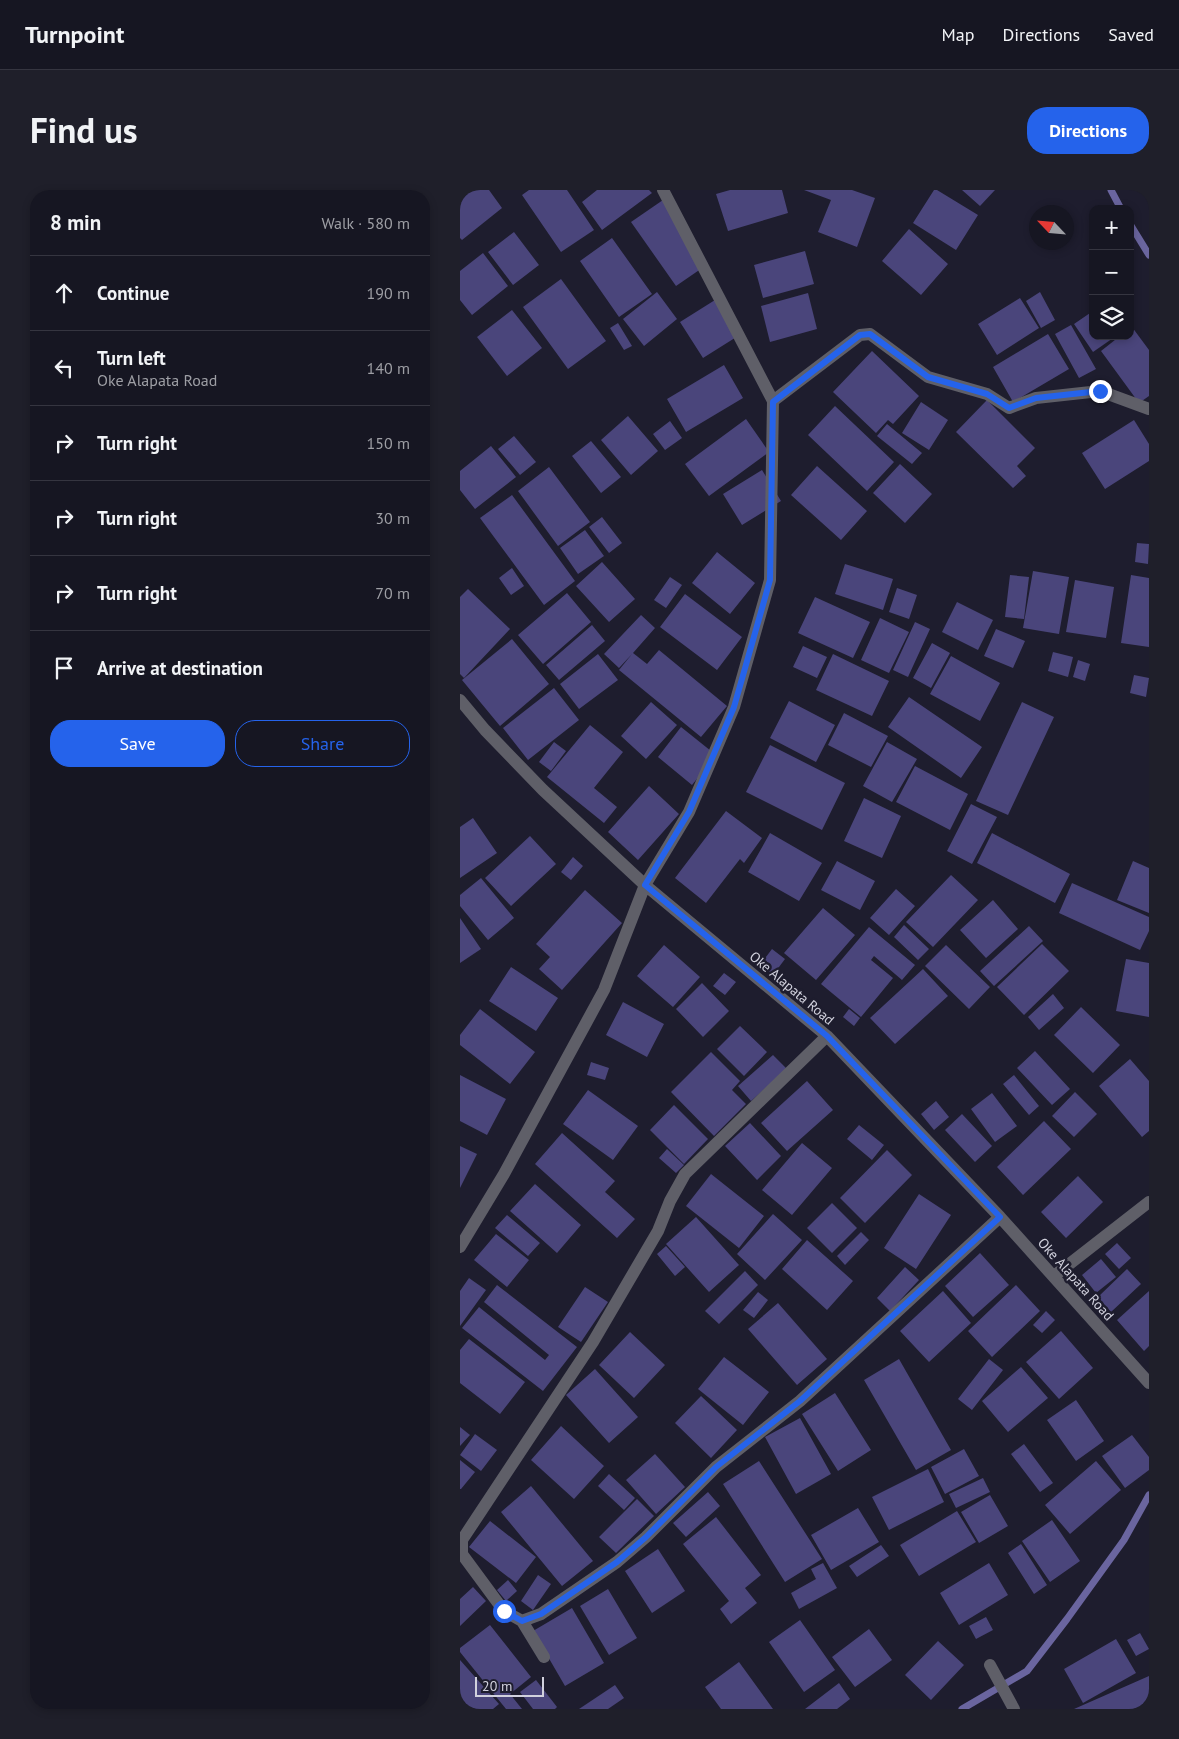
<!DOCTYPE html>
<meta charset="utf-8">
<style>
body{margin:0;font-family:"PT Sans",sans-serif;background:#1f1f2a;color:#f1f3f6}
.controls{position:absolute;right:15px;top:15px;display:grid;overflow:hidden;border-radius:10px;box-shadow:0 2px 8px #0003}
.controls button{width:45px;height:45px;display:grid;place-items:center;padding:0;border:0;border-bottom:1px solid #353540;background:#161622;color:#f1f3f6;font:25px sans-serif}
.compass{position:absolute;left:569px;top:15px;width:45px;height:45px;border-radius:50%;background:#161622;box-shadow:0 2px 8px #0003;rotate:296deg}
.scale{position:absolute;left:15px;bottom:12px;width:69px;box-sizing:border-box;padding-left:5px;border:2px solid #d1d1dd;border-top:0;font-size:14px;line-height:18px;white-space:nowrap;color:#d1d1dd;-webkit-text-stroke:4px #1e1d2e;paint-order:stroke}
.stop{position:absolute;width:15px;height:15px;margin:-11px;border:4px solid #2563eb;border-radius:50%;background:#fff}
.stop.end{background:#2563eb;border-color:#fff;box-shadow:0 1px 5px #0008}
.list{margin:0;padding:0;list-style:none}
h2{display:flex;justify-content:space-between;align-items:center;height:65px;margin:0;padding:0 20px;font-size:21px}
h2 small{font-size:16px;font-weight:400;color:#9e9fa5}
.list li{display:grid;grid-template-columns:32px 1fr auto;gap:15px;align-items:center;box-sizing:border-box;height:75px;padding:0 20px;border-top:1px solid #353540}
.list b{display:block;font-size:19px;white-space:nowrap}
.list p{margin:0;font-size:16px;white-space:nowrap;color:#9e9fa5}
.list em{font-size:16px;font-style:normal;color:#9e9fa5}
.actions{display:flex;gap:10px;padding:15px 20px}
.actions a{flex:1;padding:11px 0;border:1px solid #2563eb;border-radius:20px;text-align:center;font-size:18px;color:#2563eb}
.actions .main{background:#2563eb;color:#fff}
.icon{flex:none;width:28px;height:28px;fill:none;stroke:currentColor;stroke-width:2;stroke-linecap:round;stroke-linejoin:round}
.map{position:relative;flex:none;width:689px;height:1519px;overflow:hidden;border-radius:20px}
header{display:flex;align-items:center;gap:30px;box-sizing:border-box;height:70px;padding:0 25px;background:#161622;border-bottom:1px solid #353540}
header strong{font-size:24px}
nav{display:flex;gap:28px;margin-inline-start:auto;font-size:18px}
.intro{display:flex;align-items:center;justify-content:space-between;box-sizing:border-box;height:120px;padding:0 30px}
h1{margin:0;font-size:35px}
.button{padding:12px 22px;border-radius:20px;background:#2563eb;color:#fff;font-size:18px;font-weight:700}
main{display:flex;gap:30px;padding:0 30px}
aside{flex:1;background:#161622;border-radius:20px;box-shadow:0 2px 8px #0003}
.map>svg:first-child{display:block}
</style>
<header>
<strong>Turnpoint</strong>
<nav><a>Map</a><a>Directions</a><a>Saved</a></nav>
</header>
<div class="intro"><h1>Find us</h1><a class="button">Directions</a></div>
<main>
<aside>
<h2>8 min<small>Walk · 580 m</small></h2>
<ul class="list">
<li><svg class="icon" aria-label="ahead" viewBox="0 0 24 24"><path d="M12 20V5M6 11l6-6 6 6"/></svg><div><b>Continue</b></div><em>190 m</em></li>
<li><svg class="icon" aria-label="left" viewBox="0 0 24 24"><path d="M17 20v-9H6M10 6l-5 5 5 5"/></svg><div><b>Turn left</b><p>Oke Alapata Road</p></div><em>140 m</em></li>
<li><svg class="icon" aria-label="right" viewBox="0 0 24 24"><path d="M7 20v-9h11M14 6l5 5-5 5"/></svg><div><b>Turn right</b></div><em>150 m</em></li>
<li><svg class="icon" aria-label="right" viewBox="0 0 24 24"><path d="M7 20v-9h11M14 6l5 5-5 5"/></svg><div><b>Turn right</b></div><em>30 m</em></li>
<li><svg class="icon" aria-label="right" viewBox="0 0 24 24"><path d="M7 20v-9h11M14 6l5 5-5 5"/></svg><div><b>Turn right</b></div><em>70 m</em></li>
<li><svg class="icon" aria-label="arrive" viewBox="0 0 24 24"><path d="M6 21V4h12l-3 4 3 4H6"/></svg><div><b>Arrive at destination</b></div></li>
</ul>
<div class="actions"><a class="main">Save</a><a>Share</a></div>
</aside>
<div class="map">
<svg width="689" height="1519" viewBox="0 0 689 1519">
<rect width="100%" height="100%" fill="#1e1d2e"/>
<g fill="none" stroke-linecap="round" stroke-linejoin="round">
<!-- stream -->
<path stroke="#6a659f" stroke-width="7" d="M651,0L661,19
M670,34L689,65
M502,1519L567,1481L607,1429L664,1350L689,1305"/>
</g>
<!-- building -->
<path fill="#4a457b" d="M3,0H29L42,18L2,50L0,48V3Z
M69,0H107L134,40L101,62L62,5Z
M137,0H189L192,3L142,40L122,12Z
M270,0H322L328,23L268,41L256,4Z
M344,0H392L415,8L397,57L358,42L371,10Z
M474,0H477L518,25L496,60L453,33Z
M502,0H535L520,16Z
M203,10L248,74L216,96L171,32Z
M449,39L488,74L461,105L422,71Z
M54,42L79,75L53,95L28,62Z
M152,48L192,104L159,127L120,71Z
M345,61L354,94L303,108L294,75Z
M23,63L48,96L12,125L0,110V81Z
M101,89L146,151L108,179L63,117Z
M197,102L217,129L184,156L163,129Z
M580,102L595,130L581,138L566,111Z
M348,103L357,139L310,152L301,116Z
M560,108L579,138L537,165L518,134Z
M255,110L278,146L243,168L220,132Z
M52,120L82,158L47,186L17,147Z
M633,121V146H656L633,162L614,134Z
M158,133L172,156L164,160L150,138Z
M611,135L636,179L619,188L595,144Z
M672,137L689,160V206L679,213L641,161L660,146H670V139Z
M588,144L609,179L553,212L533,177Z
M412,161L459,206L433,234L428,230L416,243L373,202Z
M264,175L283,208L226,242L207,209Z
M527,210L575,258L557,276L566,286L553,298L496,242Z
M461,212L488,230L469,260L442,243Z
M375,216L434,272L407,301L348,245Z
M168,226L198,261L171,285L141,250Z
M286,229L309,262L249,306L225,274Z
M674,230L689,254V271L645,299L622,263Z
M210,231L222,248L205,260L193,244Z
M427,234L462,263L452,274L417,246Z
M54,246L76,272L60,285L38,259Z
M131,251L161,287L141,303L112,266Z
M31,256L56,287L15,319L0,300V281Z
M440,274L472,304L445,333L413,303Z
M357,276L407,321L381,350L331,305Z
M89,277L130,332L98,356L58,301Z
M302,280L321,311L282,335L263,304Z
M52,305L115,391L84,415L20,328Z
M142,327L162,353L149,363L129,337Z
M125,340L144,366L118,384L100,358Z
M677,353L689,354L688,374L675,372Z
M257,362L295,393L270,424L232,393Z
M142,372L175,409L149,432L116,396Z
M385,374L433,389L423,420L375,404Z
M52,378L64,396L51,405L39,388Z
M573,381L609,387L599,444L563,438Z
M550,385L569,387L564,429L545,427Z
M671,385L689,388V457L661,453Z
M210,387L222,395L206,418L194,410Z
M615,390L654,397L646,448L606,442Z
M437,398L457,405L449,429L429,422Z
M8,399L50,439L4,488L0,484V407Z
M107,403L131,432L83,474L58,445Z
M225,404L282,447L257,480L200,437Z
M355,407L410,432L393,468L338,443Z
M497,412L533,430L518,460L482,442Z
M181,425L195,438L173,463L187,474L199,460L267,516L241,547L159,480L172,464L159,478L144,464Z
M420,428L449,442L429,483L401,470Z
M455,432L470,439L448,487L433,480Z
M132,435L145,451L99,490L86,475Z
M536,439L565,451L553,478L524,466Z
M52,449L89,494L40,536L2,490Z
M472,453L490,463L471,498L453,488Z
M343,456L367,467L357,488L333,477Z
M593,462L613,467L608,487L588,481Z
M138,464L158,490L119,519L100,494Z
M373,464L429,491L412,526L356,500Z
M491,466L540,493L520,531L470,504Z
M618,470L630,474L625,491L613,487Z
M674,485L689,488L686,507L670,503Z
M94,498L119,530L68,570L43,538Z
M449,507L522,557L501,588L428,537Z
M329,511L375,535L356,572L310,548Z
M191,512L217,535L186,569L161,546Z
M562,512L594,527L548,625L516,611Z
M384,523L428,546L411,577L368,555Z
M130,535L163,562L134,598L157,617L144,633L87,587Z
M221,537L256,565L232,595L198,567Z
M94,552L106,561L91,581L79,572Z
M427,552L457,569L432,612L403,596Z
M310,555L385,593L362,640L286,602Z
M455,576L508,604L490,640L436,612Z
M189,596L219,624L178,670L148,642Z
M404,608L441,626L422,668L384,651Z
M511,614L537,627L512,674L487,661Z
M266,621L302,648L284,673L280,669L246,713L215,688Z
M13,628L37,663L0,688V637Z
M310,643L362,673L339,711L288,682Z
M532,643L610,684L595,713L517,673Z
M70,646L96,674L51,716L25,688Z
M113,667L123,676L111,690L101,682Z
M377,671L415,691L400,720L361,700Z
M673,671L689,678V723L657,710Z
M491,685L518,710L473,757L446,732Z
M21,688L54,728L28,750L0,716V705Z
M612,693L689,727V741L680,760L599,723Z
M436,699L455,716L429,745L410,728Z
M125,700L162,733L102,800L79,779L90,767L76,754Z
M533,710L558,739L526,768L500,740Z
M363,718L395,745L356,790L324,763Z
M0,728L21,759L0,773Z
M444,735L469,759L458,770L434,747Z
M569,736L583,751L534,796L520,781Z
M409,737L455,775L442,790L414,766L411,770L433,788L401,827L361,794Z
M582,754L609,781L564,825L537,797Z
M204,755L240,787L213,817L177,786Z
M486,755L530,797L509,819L465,776Z
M312,759L325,769L313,785L300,775Z
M666,769L689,773V827L656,821Z
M51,777L98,808L76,841L29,811Z
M463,779L488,806L435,854L410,828Z
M264,783L276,792L265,805L253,796Z
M242,793L269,821L243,847L216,819Z
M593,804L604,818L579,840L568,827Z
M163,812L204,834L187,867L146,845Z
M621,817L660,855L633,883L594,845Z
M20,819L75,862L50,894L0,855V845Z
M389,819L400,828L394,836L383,827Z
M280,836L307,862L284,886L257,859Z
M575,861L610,899L592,915L557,878Z
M251,862L280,891L272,900L286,914L254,946L211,902Z
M313,865L327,879L291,911L278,896Z
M670,869L689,891V941L682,947L639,896Z
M131,872L149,878L145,890L127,885Z
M0,885L46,909L27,945L0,931Z
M554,885L579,916L569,925L543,894Z
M347,891L373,920L327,961L301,933Z
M128,900L178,936L153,970L103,934Z
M615,902L637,924L614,947L592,926Z
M532,903L557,936L535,952L511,919Z
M476,911L489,927L474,940L461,924Z
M214,915L248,949L224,974L190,940Z
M502,924L532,956L515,972L485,940Z
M584,931L611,959L563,1005L537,977Z
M290,933L321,966L297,990L265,956Z
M399,935L424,955L412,970L387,949Z
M102,943L155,991L145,1002L175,1029L157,1048L75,974Z
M342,953L372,978L332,1025L302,1000Z
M0,956L17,964L0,998Z
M207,959L224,975L216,983L199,968Z
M427,960L452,985L405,1033L380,1008Z
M251,984L304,1026L279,1058L226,1016Z
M618,986L643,1012L606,1048L581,1022Z
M75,994L121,1035L97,1063L50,1021Z
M459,1004L491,1025L456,1079L424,1058Z
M372,1013L397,1038L372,1063L347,1038Z
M313,1024L342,1050L305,1090L277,1064Z
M47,1025L80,1053L68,1066L35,1038Z
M236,1027L279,1075L249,1102L206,1054Z
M401,1042L409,1050L385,1075L377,1066Z
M36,1044L69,1070L47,1097L14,1070Z
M347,1050L393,1091L367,1120L322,1079Z
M657,1053L671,1068L659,1079L645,1064Z
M206,1056L225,1077L215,1086L197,1064Z
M520,1063L549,1095L513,1127L485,1096Z
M641,1069L656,1087L636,1103L622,1085Z
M445,1077L459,1090L430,1121L417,1108Z
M667,1079L681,1094L651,1122L638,1107Z
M285,1081L298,1095L259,1134L245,1121Z
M9,1088L26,1100L0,1136V1101Z
M37,1095L117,1157L83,1201L2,1138L19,1117L85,1170L89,1165L24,1112Z
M556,1095L580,1121L532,1167L508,1141Z
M125,1097L148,1112L121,1152L98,1137Z
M483,1101L511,1133L469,1172L440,1141Z
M689,1101V1156L684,1161L657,1130Z
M298,1102L308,1110L294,1128L283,1120Z
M318,1113L367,1169L337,1195L288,1139Z
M586,1121L595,1130L582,1143L573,1135Z
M601,1141L633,1178L599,1209L566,1172Z
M170,1142L205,1175L174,1208L139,1175Z
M9,1149L65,1192L40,1224L0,1193V1160Z
M264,1167L309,1202L283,1235L238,1199Z
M439,1169L491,1260L456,1280L404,1190Z
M529,1169L543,1180L512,1220L498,1209Z
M561,1177L588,1208L548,1242L522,1211Z
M135,1179L178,1227L149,1253L106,1205Z
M375,1203L411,1260L378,1281L342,1224Z
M241,1206L277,1240L251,1268L215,1233Z
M616,1210L644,1251L616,1271L587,1230Z
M340,1228L371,1284L336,1304L305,1247Z
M101,1236L144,1276L114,1309L71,1270Z
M0,1237L10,1245L0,1256Z
M15,1244L37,1260L21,1281L0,1265Z
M672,1245L689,1267V1280L665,1298L642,1266Z
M564,1254L593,1293L580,1302L551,1264Z
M504,1259L519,1286L485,1304L471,1277Z
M195,1264L225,1297L196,1324L166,1290Z
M0,1270L15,1282L1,1299H0Z
M299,1271L362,1369L325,1392L263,1294Z
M636,1271L661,1300L610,1344L585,1315Z
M468,1279L484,1312L429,1340L412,1307Z
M149,1284L175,1308L164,1320L138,1296Z
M523,1288L530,1302L496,1318L489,1304Z
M71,1296L133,1371L102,1396L41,1322Z
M248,1302L260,1316L226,1347L213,1333Z
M530,1305L548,1336L519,1353L501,1322Z
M177,1309L194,1326L156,1363L139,1347Z
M398,1318L419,1352L371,1380L351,1345Z
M497,1321L516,1352L459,1386L440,1355Z
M256,1327L301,1385L285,1398L297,1413L271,1434L260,1419L269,1411L223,1354Z
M592,1330L620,1371L590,1392L562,1351Z
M30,1331L76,1367L56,1393L9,1357Z
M561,1354L587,1395L574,1404L548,1363Z
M421,1355L429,1366L397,1387L389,1376Z
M198,1359L225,1401L192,1423L165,1381Z
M363,1373L377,1398L339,1419L331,1403L356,1389L351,1379Z
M529,1373L548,1405L499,1435L480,1403Z
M78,1385L91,1394L73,1420L61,1411Z
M48,1390L57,1401L46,1411L37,1400Z
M13,1397L26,1411L0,1436V1409Z
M148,1399L177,1448L149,1465L120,1416Z
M112,1418L144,1473L105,1496L73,1441Z
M526,1427L533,1440L516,1449L509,1436Z
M340,1430L375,1480L344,1502L309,1452Z
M30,1435L71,1487L50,1504L62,1519H46L0,1462V1458Z
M409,1439L432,1470L395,1497L372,1467Z
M680,1443L689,1459L676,1466L667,1450Z
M656,1449L676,1483L623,1513L604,1479Z
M478,1451L504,1475L471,1510L445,1485Z
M0,1470L39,1514L33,1519H0Z
M279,1472L313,1519H261L245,1497Z
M689,1486V1519H614Z
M76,1490L97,1517L95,1519H73L60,1502Z
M379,1493L390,1509L377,1519H345Z
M155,1495L164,1508L148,1519H119Z"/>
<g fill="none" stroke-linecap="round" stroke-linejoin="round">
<!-- minor -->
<path stroke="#5f5f68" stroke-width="12" d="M313,211L400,145L410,144L468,187L527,204L549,218L576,208L640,201L689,219
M0,510L25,540L83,600L185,695L367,846L540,1027L689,1193
M0,1057L44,984L144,800L185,695L229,622L274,517L310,390L313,211L203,0
M594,1086L689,1012
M62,1431L81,1424L157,1372L186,1347L256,1277L340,1211L540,1027
M84,1467L62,1431L44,1421L2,1364V1350L133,1152L198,1041L210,1011L225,984L367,846
M530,1475L554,1519"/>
</g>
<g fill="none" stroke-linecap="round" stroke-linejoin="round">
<!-- route -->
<path stroke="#2563eb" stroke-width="6" d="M44,1421L62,1431L81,1424L157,1372L186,1347L256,1277L340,1211L540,1027L367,846L185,695L229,622L274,517L310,390L313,212L400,145L410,144L468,187L527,204L549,218L576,208L640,201"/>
</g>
<g text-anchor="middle" stroke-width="5" stroke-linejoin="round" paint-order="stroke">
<!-- street labels -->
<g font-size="14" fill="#d1d1dd" stroke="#1e1d2e">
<text transform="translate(332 798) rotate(40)" y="5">Oke Alapata Road</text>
<text transform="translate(616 1089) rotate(48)" y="5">Oke Alapata Road</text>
</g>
</g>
</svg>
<div class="controls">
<button>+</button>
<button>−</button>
<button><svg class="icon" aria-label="layers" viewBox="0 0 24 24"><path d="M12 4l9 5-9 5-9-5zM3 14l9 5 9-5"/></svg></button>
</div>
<svg class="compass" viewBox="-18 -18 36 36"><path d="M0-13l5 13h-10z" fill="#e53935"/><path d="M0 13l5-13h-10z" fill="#9e9fa5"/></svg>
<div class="scale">20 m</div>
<div class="stop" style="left:44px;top:1421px"></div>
<div class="stop end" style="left:640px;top:201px"></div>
</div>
</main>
